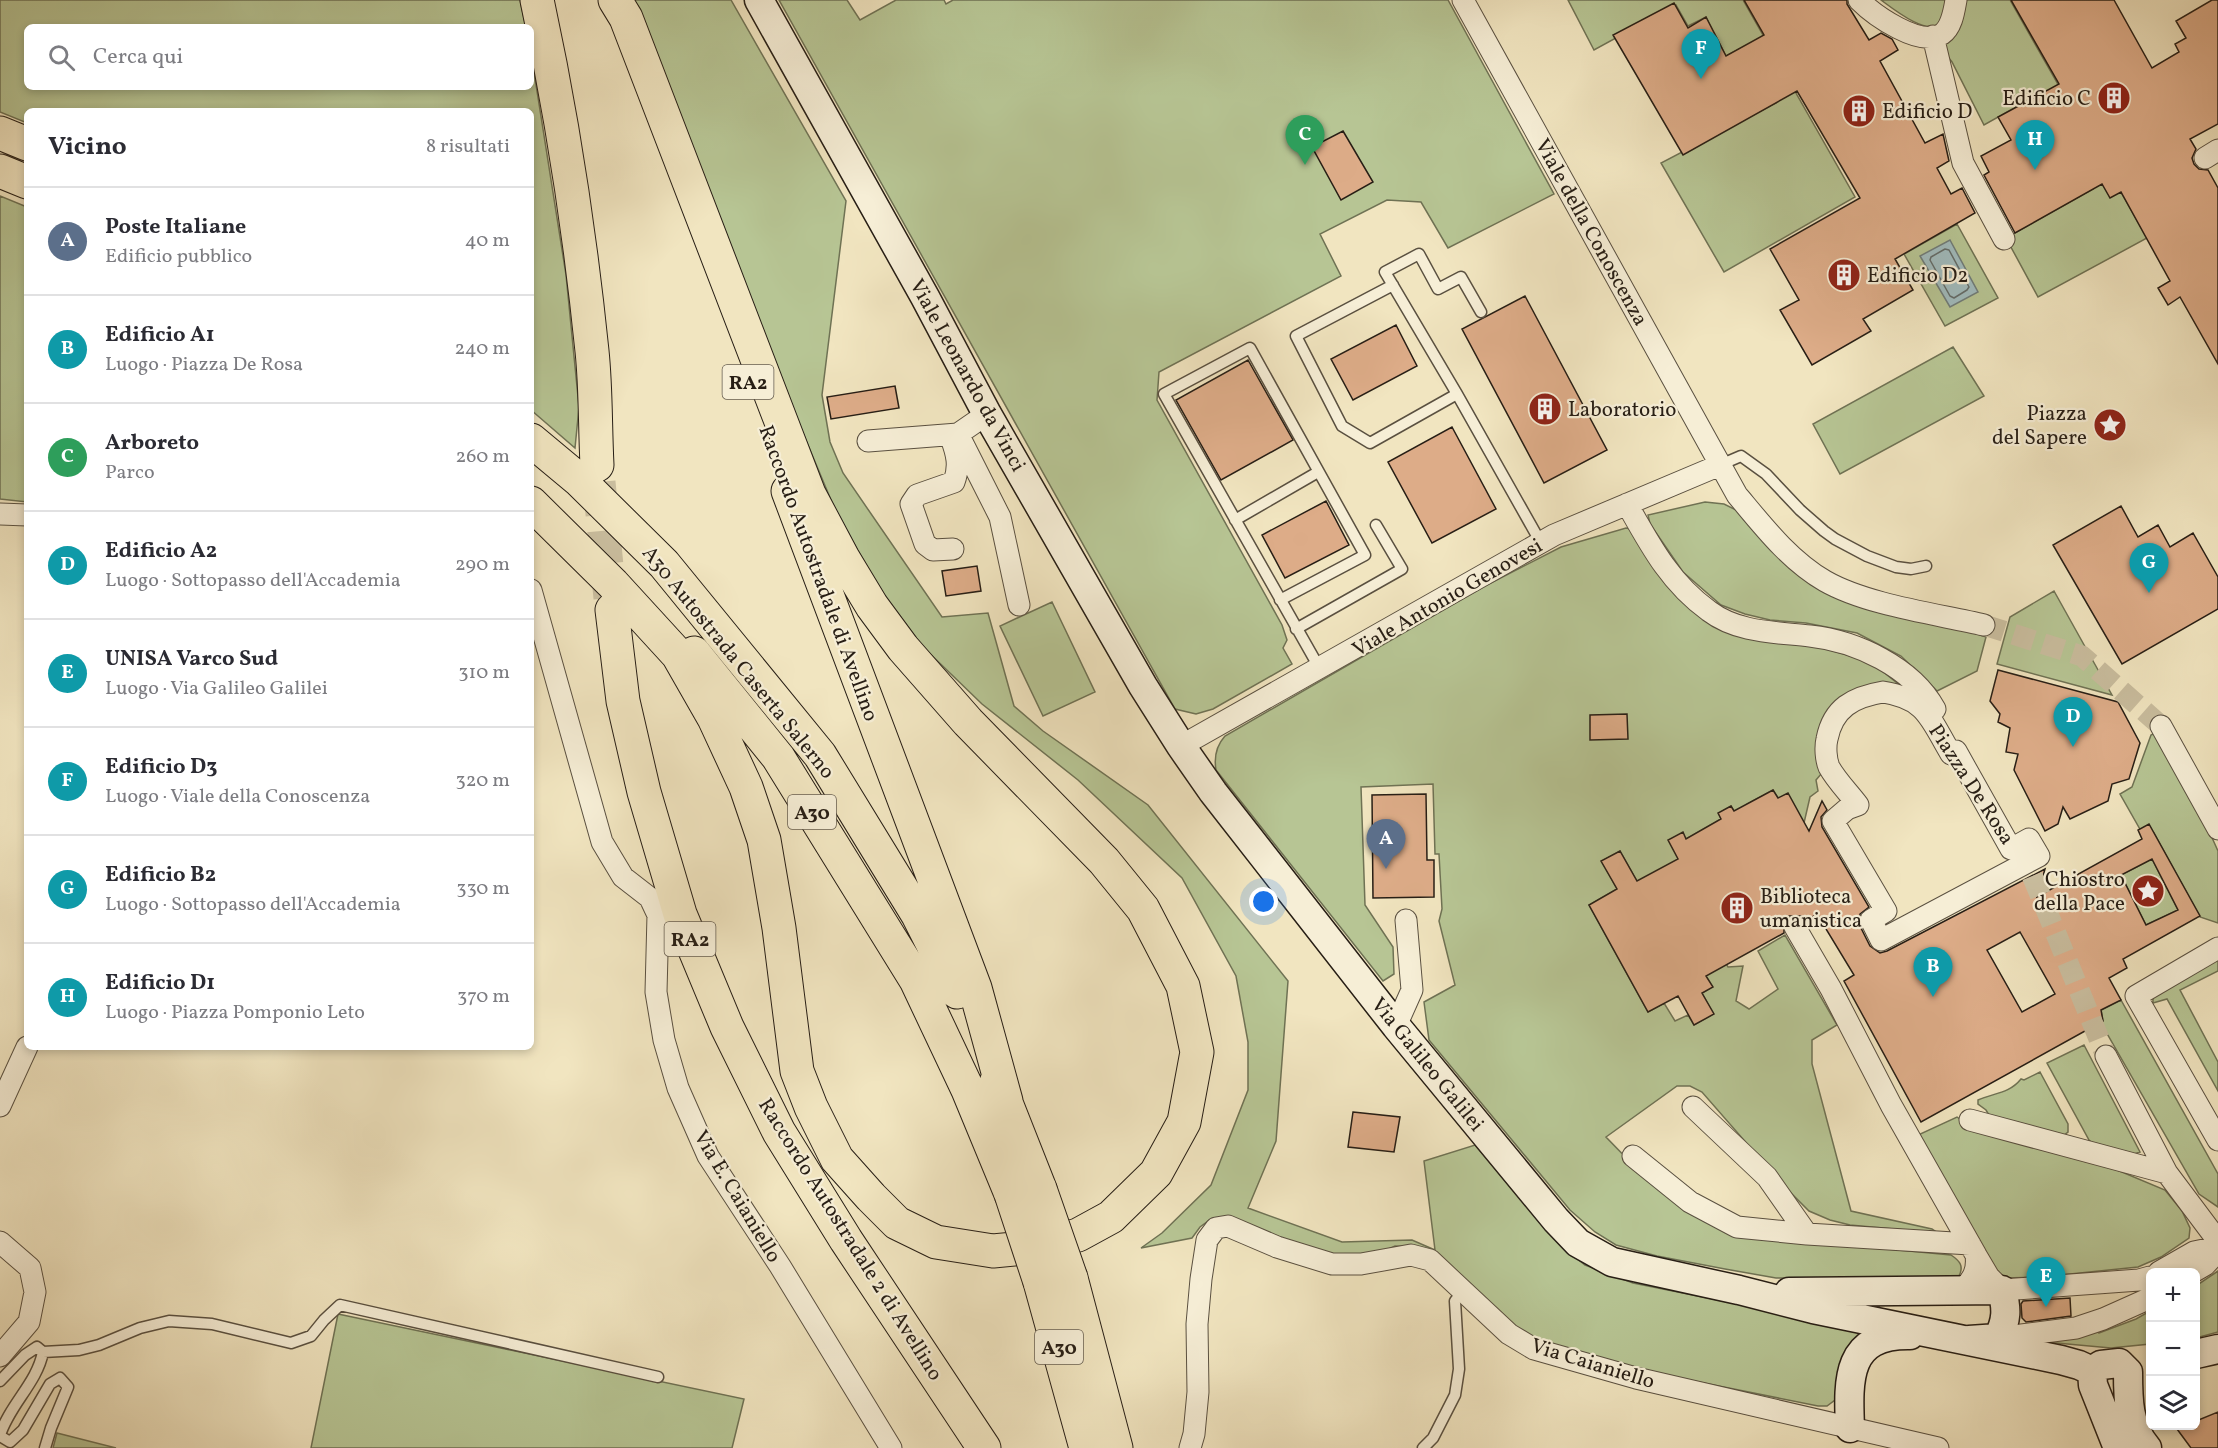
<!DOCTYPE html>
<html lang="it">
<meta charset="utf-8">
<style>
body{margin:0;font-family:Vollkorn,serif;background:#f7f7f7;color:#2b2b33}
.controls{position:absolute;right:18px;bottom:18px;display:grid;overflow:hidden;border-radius:9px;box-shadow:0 3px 9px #0003}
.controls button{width:54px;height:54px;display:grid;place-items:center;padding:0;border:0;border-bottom:2px solid #e1e1e2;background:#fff;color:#2b2b33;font:30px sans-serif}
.you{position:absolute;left:1264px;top:902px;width:21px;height:21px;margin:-15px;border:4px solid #fff;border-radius:50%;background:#1a73e8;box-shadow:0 0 0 9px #1a73e833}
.badge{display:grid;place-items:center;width:39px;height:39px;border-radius:50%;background:#1a73e8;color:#fff;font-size:20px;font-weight:700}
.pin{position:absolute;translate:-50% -50px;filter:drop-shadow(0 2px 3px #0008)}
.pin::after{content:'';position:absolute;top:32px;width:21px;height:18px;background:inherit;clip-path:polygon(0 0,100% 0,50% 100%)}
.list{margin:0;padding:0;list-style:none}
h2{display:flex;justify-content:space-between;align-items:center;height:78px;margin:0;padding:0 24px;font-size:26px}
h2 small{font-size:20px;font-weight:400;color:#7c7c81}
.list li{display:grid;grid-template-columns:39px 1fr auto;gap:18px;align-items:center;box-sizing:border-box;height:108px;padding:0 24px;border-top:2px solid #e1e1e2}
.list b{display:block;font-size:22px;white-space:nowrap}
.list p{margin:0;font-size:20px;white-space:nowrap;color:#7c7c81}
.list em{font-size:20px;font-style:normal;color:#7c7c81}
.icon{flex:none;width:33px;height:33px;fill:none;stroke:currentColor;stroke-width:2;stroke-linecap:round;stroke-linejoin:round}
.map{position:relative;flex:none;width:2218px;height:1448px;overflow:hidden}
.search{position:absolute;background:#fff;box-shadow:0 3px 9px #0003;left:24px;top:24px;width:510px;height:66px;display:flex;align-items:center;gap:15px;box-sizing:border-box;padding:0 21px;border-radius:9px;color:#7c7c81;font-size:22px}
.panel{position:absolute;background:#fff;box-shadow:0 3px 9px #0003;left:24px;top:108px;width:510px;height:942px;border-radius:9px}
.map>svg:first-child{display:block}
</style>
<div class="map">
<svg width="2218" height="1448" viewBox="0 0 2218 1448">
<rect width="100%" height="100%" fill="#f1e5c0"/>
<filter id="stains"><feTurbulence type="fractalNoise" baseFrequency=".00333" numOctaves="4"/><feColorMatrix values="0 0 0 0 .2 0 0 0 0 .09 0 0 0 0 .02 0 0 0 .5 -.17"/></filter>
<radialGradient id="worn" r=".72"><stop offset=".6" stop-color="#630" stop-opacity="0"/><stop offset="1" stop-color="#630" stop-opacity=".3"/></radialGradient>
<!-- green -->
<path fill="#b7c594" stroke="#6f7254" stroke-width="1.5" d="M0,0H520L526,27H27V87H531V53L566,275L579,407L575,448L531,410V111H27V123L0,112Z
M622,0H731L846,201L822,395L830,442L843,473L942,617L988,613L1014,706L1043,731L1148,805L1288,981L1276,1141L1248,1208L1342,1242L1412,1240L1435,1250L1424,1161L1475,1145L1558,1243L1585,1265L1633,1283L1857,1328L1868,1333L1835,1400L1827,1406H1818L1619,1366L1548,1349L1518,1332L1414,1247L1395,1246L1376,1255L1338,1256L1296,1243L1227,1218L1211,1219L1200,1227L1192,1238L1141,1248L1162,1233L1211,1185L1248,1090V1042L1236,976L1182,878L1078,780L982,704L922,646L881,591L836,512Z
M779,0H847L860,20L896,0H944L946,4L953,0H1448L1554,194L1448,248L1421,202L1387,200L1320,234L1341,276L1159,372L1157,400L1282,625L1287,640L1283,648L1292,664L1213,709L1196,714L1175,709Z
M1568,0H1743L1855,197L1724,272L1661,163L1776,103L1745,46L1726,56L1706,17L1688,26L1676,5L1594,50Z
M1881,0H1946C1945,7 1945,17 1940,23C1928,37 1892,8 1881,0Z
M1961,0H2010L2080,123L2063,132L2041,93L1984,125L1952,62L1944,52V41Z
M2090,138L2147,238L2038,297L2006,238L2093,189L2070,148Z
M0,196L27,207V502L0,499Z
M1957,224L1998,298L1945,326L1904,254Z
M1953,347L1984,396L1840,474L1813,424Z
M1705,502L1724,504L1742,513L1803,575L1986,637L1977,671L1937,691L1901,656L1857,633L1806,623L1770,620L1745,614L1721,605L1683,572L1650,524L1648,515Z
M1626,528L1631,529L1702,616L1734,635L1777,643L1820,647L1871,662L1897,683L1902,695L1845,705L1828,766L1816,780L1818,791L1810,797L1804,823L1778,798L1773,790L1747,804L1738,818L1731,806L1719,813L1721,819L1686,839L1682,832L1690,880L1637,881L1620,851L1602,861L1617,889L1589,905L1648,1012L1664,1003L1675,1021L1688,1015L1694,1025L1713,1014L1702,993L1712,987L1697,960L1718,949L1728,967L1743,966L1736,1001L1749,1009L1778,989L1758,951L1785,935L1837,1025L1812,1040V1064L1851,1211L1932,1229L1938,1233L1850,1225L1830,1220L1809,1211L1784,1186L1702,1092L1690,1086H1677L1606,1137L1636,1168L1687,1206L1824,1243L1951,1255C1960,1261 1964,1266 1959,1276L1953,1279L1776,1278L1725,1269L1657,1256L1616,1245L1595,1232L1570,1210L1429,1040L1424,1002L1455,985L1439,921L1442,909L1439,854H1435L1433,784L1361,787L1365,905L1393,947L1394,974L1383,981L1216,770C1214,758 1216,746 1225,736L1483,587L1561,547Z
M2054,591L2112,695L1997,664L2010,617Z
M1052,602L1095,692L1043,716L1000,626Z
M2155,733L2200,811L2218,851V923L2200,917L2154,833L2145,838L2120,794L2132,787L2151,735Z
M2152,859L2178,910L2146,925L2121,875Z
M2218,954V971L2180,990L2218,1062V1091L2167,999L2153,1003V995Z
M2121,1000L2218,1174V1207L2199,1194L2101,1023L2103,1021L2101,1010Z
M2084,1045L2140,1152L2134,1154L2095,1145L2089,1140L2047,1063Z
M2040,1072L2068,1124V1132L2064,1135L1992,1120L1986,1110L1978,1104V1100C1993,1093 2009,1094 2021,1079L2024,1080Z
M1957,1117L1972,1128L2110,1167L2165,1190L2182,1211L2190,1228L2189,1238L2161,1257L2138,1267L2041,1277L2004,1278L1998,1273L1918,1135Z
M2218,1271V1332L2196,1338V1286Z
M2150,1311V1344L2111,1348L2023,1340L2098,1329L2099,1333L2136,1319Z
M338,1314L744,1399L732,1448H311Z
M57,1433L116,1448H53Z"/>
<!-- water -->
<path fill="#a1bcbe" stroke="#707d7a" stroke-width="1.5" d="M1950,240L1978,292L1950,307L1920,256Z"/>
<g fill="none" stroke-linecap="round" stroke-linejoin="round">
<!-- shore -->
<path stroke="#646d6a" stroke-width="1.5" d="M1945,249L1949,250L1969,287L1967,290L1954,298L1950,296L1930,260L1931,257Z"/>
</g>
<!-- building -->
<path fill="#ddac88" stroke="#271e15" stroke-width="1.5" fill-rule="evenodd" d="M1744,0H1847V4L1869,40L1881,33L1892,39L1898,50L1880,61L1925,143L1943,134L1949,161L1937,168L1951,194L1962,188L1975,213L1895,259L1913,290L1863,319L1871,331L1812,365L1780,310L1799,300L1770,249L1860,198L1797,91L1683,155L1613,35L1674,3L1688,28L1706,17L1726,56L1764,35Z
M2011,0H2114L2152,68L2179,52L2175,44L2186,38L2176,21L2212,0H2218V124L2190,139L2196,149L2192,158L2194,164L2199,169L2208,170L2218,188V364L2180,297L2168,305L2158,288L2170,281L2121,192L2110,198L2102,184L2015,233L1984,175L1989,172L1981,156L2011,140L1998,117L2059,84Z
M1343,131L1373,182L1341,200L1312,147Z
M1525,296L1607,450L1544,483L1462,329Z
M1396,325L1417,366L1353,400L1331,359Z
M1248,360L1293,440L1221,480L1176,400Z
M895,386L899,408L831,419L827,397Z
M1452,427L1496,509L1432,543L1388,462Z
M1326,501L1349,545L1285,578L1262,535Z
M2121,506L2138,537L2158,525L2170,547L2193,533L2218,577V609L2122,664L2053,545Z
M977,566L981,591L946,596L942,571Z
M1998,670L2118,702L2140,743L2129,779L2112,784L2108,801L2070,819L2063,807L2058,824L2045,831L2014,770L2018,754L2006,752L2010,728L1998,722L2000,714L1990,701Z
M1627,714L1628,739L1590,740V715Z
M1773,790L1778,798L1788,793L1809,831L1822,801L1827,810L1821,817L1822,827L1869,907L1860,914V926L1870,946L1880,953L1887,951L2045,869L2037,897L2142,839L2138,830L2149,824L2200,916L2123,959L2127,968L2109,978L2121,1000L2101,1010L2103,1021L1921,1122L1844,981L1854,975L1817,914L1806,921L1801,916H1789L1784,921V933L1706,976L1713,987L1702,993L1714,1014L1694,1025L1678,996L1648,1012L1589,905L1617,889L1601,861L1620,851L1637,881L1678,859L1668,840L1683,832L1686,839L1721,819L1718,813L1731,806L1734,811ZM2152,859L2178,910L2146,925L2121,875ZM2020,932L2055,994L2022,1012L1987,950Z
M1426,794L1427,860H1434V897L1373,898L1372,795Z
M1353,1112L1400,1117L1394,1152L1348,1147Z
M2070,1298L2071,1316L2026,1322L2022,1318L2021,1304L2023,1301Z
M2218,1412V1448H2191L2177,1429L2186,1425H2196V1421Z"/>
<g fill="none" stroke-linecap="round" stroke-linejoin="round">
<!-- street-tunnel -->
<path stroke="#c9bd9e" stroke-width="21" stroke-dasharray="21 10" stroke-linecap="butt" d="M1984,625L2082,656L2161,726
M2017,849L2032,875L2106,1056"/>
<!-- highway-tunnel -->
<path stroke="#c9bd9e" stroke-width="33" stroke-dasharray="33 16" stroke-linecap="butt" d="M599,482L610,598"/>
<defs>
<path id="lane" d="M1393,285L1296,336L1342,426L1370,443L1457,394
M1481,312L1461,277L1438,289L1419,254L1385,272L1457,394L1541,543
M1720,465L1741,456L1766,474L1800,510L1824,531L1835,539L1867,556L1896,567L1911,569L1926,566
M1235,520L1318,472
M1280,600L1365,555L1250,348L1164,394L1320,669
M1296,629L1402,569L1376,525
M43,1352L79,1350L99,1345L140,1328L169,1321L212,1324L291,1343L311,1336L324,1320L340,1305L658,1377
M0,1381L25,1355L37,1347L43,1352C37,1383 10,1404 0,1435
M0,1436L10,1442L23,1430L50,1384L60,1378L68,1387L51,1428L45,1448
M1423,1448L1433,1438L1455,1395L1459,1369L1455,1301L1463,1291"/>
<path id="street" d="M1463,0L1737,495C1763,526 1789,560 1825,581C1867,605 1937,614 1984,625
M1859,0C1874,15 1920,48 1942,34C1952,27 1954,11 1956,0
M1933,36L1963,163L2004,239
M2205,158L2218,150
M987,414L958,434L1000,517L1019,605
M951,438C957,454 960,466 954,482L917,495L911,504L925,544L933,550L953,549
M868,441L958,434
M1627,504C1650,545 1670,583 1709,611C1738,633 1776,632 1810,636C1856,641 1912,667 1935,709
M0,514L27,515
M531,590L602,842L623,877L650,898L658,915L656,992L664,1040L678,1088L708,1156L780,1266L891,1448
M1883,692C1927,699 1930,719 1951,754L1956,751L2011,849L2029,839L2039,856L1881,940L1871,920L1886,911L1833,821L1847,809L1858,805C1849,793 1836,780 1829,767C1826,760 1825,747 1827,739C1833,708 1853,697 1883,692Z
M2161,726L2218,829
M1181,746L1554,535L1720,465
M1795,927L1831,989L1891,1105L1976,1255
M2218,948L2136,996L2218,1140
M1396,1026L1412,990L1406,920
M2106,1056L2167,1173L2218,1241
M0,1106L27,1047
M1693,1107L1767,1177L1807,1234
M1970,1120L2167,1173
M1633,1156L1690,1202L1737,1227L1807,1234L1970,1244
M0,1242L30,1268L35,1292L29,1322L0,1356
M2159,1272L2194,1252L2218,1247
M2193,1272L2205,1265L2218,1251
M1963,1290C1973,1278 1978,1271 1976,1255L1989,1277L2002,1290L2139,1280L2150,1277
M1998,1338L2076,1328L2103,1319L2150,1298
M1190,1448L1194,1434L1198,1392L1197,1324L1201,1279L1207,1240L1216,1228L1228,1226L1277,1247L1332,1264H1361L1411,1255L1430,1260L1509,1334L1534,1349L1636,1378L1938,1448"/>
<path id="secondary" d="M759,0L925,297L987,414L1143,686L1181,746L1213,792L1396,1026L1556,1220L1578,1243L1612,1262L1739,1290L1813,1309L2061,1360L2079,1365L2092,1371
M1789,1292L2002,1290C2007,1309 2007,1320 1998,1338L1969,1340
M2196,1354L2218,1349
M1850,1428C1848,1379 1846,1334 1910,1335
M2118,1448L2093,1385L2092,1371L2101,1365L2119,1363L2128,1372C2128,1399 2128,1426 2147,1448"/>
<path id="highway" d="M537,0C562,115 580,234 592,351C596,389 595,427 597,465
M0,133L27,144
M0,171L27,182
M531,440L579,480L664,564L820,755L918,915L957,992
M788,491L975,988L1006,1101
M531,503L613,584L678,655L714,718L746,787L764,840L779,928L797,1071L811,1107L837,1159L871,1197L897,1223L936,1242L993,1251L1035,1247L1078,1235L1111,1217L1156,1173L1184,1122L1197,1052L1183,986L1143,909L1104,861L968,722L903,648L872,606L843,558L809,494L626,18L615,0
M612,610L623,701L644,792L680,914L727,1027L779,1132L846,1240L984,1448
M694,653L778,757L916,980L968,1090L1011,1194
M997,1080L1040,1189
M1071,1278L1116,1448
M1040,1282L1086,1448"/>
</defs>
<!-- lane casing -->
<use href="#lane" stroke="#5a5040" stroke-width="13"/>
<!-- street casing -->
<use href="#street" stroke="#5a5040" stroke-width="23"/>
<!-- secondary casing -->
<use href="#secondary" stroke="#271e15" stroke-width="31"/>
<!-- highway casing -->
<use href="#highway" stroke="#271e15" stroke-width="35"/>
<!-- lane -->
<use href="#lane" stroke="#f6eed6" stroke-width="10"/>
<!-- street -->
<use href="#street" stroke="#f6eed6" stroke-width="21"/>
<!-- secondary -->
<use href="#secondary" stroke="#f6eed6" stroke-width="28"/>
<!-- highway -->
<use href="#highway" stroke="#f1e5c0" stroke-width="33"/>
<defs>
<path id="highway-bridge" d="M1040,1189L1071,1278
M1011,1194L1040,1282"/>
</defs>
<!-- highway-bridge casing -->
<use href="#highway-bridge" stroke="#271e15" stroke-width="35" stroke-linecap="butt"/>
<!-- highway-bridge -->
<use href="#highway-bridge" stroke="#f1e5c0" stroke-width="33"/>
</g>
<!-- icons -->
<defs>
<symbol id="building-disc" viewBox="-11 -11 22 22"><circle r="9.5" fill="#8f2418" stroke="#f6eed6"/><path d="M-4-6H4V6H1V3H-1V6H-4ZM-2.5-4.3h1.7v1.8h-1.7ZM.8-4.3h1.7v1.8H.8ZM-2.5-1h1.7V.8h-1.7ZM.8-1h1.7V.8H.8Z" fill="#fff"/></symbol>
<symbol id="sight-disc" viewBox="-11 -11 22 22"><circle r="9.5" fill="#8f2418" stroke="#f6eed6"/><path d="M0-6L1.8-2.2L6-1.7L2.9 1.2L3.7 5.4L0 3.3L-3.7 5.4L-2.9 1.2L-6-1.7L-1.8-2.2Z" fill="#fff"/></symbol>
</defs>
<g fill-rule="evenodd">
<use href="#building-disc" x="2095" y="79" width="38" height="38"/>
<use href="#building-disc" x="1840" y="92" width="38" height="38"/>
<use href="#building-disc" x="1825" y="256" width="38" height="38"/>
<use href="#building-disc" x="1526" y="390" width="38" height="38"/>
<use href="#sight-disc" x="2091" y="406" width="38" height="38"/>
<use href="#sight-disc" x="2129" y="872" width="38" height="38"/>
<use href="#building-disc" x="1718" y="889" width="38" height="38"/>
</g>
<g text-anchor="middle" stroke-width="4.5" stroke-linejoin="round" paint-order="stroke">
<!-- shield labels -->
<g fill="#f6eed6" stroke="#655c4f" stroke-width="1.5">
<rect x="722.5" y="365" width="51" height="34" rx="4.5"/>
<rect x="788" y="795" width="48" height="34" rx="4.5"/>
<rect x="664.5" y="922" width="51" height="34" rx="4.5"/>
<rect x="1035" y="1330" width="48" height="34" rx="4.5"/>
</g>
<g font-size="20" font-weight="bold" fill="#271e15">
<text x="748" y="389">RA2</text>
<text x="812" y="819">A30</text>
<text x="690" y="946">RA2</text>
<text x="1059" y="1354">A30</text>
</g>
<!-- poi labels -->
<g font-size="21" fill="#271e15" stroke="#f6eed6" text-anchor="start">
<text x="2091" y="105" text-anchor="end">Edificio C</text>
<text x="1882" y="118">Edificio D</text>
<text x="1867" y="282">Edificio D2</text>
<text x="1568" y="416">Laboratorio</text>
<text x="2087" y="420" text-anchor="end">Piazza<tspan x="2087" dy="24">del Sapere</tspan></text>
<text x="2125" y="886" text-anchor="end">Chiostro<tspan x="2125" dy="24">della Pace</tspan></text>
<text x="1760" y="903">Biblioteca<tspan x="1760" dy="24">umanistica</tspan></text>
</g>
<!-- street labels -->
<g font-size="21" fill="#271e15" stroke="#f6eed6">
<text transform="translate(1592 232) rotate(61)" y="7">Viale della Conoscenza</text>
<text transform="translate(968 375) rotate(61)" y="7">Viale Leonardo da Vinci</text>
<text transform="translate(819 573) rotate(70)" y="7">Raccordo Autostradale di Avellino</text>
<text transform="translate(1447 597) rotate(-30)" y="7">Viale Antonio Genovesi</text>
<text transform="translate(739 662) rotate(51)" y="7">A30 Autostrada Caserta Salerno</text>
<text transform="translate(1972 784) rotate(57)" y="7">Piazza De Rosa</text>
<text transform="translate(1428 1064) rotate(51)" y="7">Via Galileo Galilei</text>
<text transform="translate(738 1196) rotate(59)" y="7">Via E. Caianiello</text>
<text transform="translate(851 1239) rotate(58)" y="7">Raccordo Autostradale 2 di Avellino</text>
<text transform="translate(1593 1363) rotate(17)" y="7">Via Caianiello</text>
</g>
</g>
<rect width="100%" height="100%" filter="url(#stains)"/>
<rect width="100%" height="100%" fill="url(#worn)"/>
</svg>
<div class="controls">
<button>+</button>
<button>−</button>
<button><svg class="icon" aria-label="layers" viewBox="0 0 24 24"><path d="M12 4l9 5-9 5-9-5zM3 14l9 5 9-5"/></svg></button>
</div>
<div class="you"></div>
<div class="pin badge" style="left:1386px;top:869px;background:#5c6f8a">A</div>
<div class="pin badge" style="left:1933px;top:997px;background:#0f9aa8">B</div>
<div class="pin badge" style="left:1305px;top:165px;background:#2e9e5b">C</div>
<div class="pin badge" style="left:2073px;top:747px;background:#0f9aa8">D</div>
<div class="pin badge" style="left:2046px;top:1307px;background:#0f9aa8">E</div>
<div class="pin badge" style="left:1701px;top:79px;background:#0f9aa8">F</div>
<div class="pin badge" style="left:2149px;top:593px;background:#0f9aa8">G</div>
<div class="pin badge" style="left:2035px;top:170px;background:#0f9aa8">H</div>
<div class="search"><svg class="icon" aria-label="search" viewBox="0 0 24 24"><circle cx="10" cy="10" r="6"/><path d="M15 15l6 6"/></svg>Cerca qui</div>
<section class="panel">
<h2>Vicino<small>8 risultati</small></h2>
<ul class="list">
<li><span class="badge" style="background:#5c6f8a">A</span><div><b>Poste Italiane</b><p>Edificio pubblico</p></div><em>40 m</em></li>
<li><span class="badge" style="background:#0f9aa8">B</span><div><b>Edificio A1</b><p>Luogo · Piazza De Rosa</p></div><em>240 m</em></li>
<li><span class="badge" style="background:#2e9e5b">C</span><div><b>Arboreto</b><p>Parco</p></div><em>260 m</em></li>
<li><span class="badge" style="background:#0f9aa8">D</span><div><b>Edificio A2</b><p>Luogo · Sottopasso dell'Accademia</p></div><em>290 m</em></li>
<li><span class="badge" style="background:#0f9aa8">E</span><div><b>UNISA Varco Sud</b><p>Luogo · Via Galileo Galilei</p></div><em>310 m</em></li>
<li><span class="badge" style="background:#0f9aa8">F</span><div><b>Edificio D3</b><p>Luogo · Viale della Conoscenza</p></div><em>320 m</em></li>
<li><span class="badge" style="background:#0f9aa8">G</span><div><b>Edificio B2</b><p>Luogo · Sottopasso dell'Accademia</p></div><em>330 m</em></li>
<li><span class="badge" style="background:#0f9aa8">H</span><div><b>Edificio D1</b><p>Luogo · Piazza Pomponio Leto</p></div><em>370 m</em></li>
</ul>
</section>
</div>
